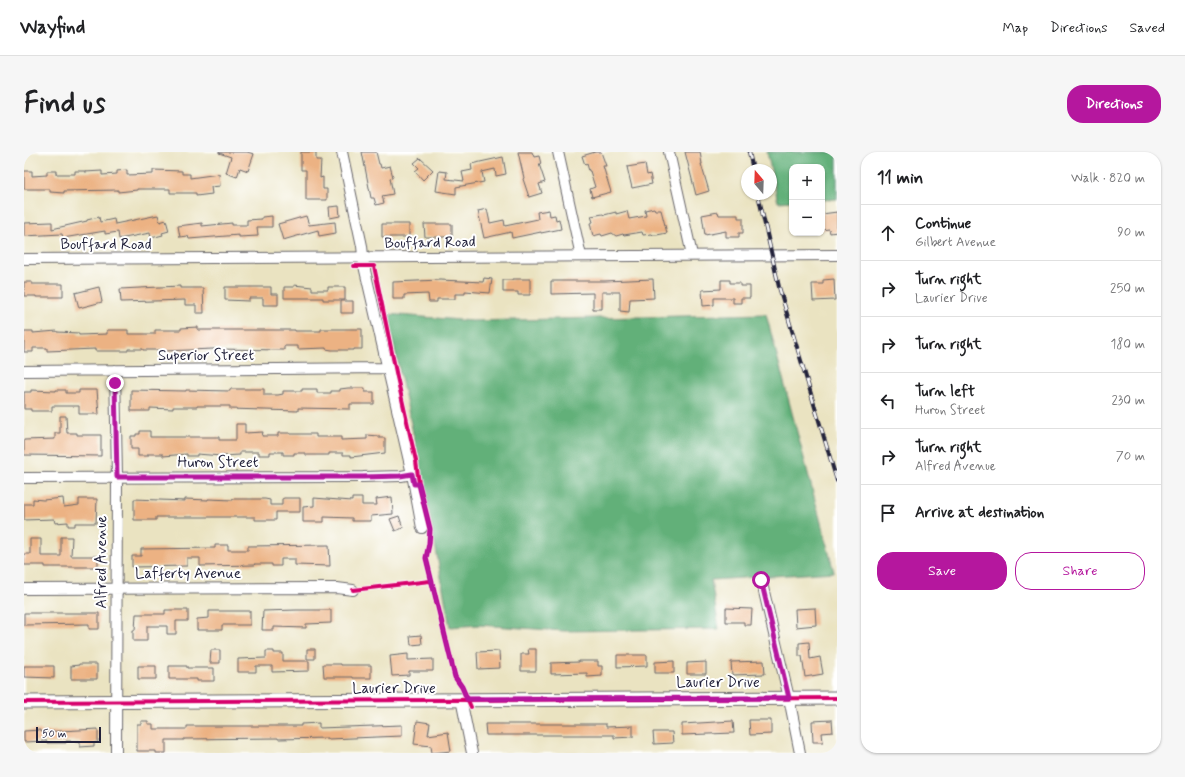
<!DOCTYPE html>
<meta charset="utf-8">
<style>
body{margin:0;font-family:Mynerve,sans-serif;background:#f6f6f6;color:#202124}
.controls{position:absolute;right:12px;top:12px;display:grid;overflow:hidden;border-radius:8px;box-shadow:0 1px 3px #0004}
.controls button{width:36px;height:36px;display:grid;place-items:center;padding:0;border:0;border-bottom:1px solid #e0e0e0;background:#fff;color:#202124;font:20px sans-serif}
.compass{position:absolute;left:717px;top:12px;width:36px;height:36px;border-radius:50%;background:#fff;box-shadow:0 1px 3px #0004;rotate:341deg}
.scale{position:absolute;left:12px;bottom:10px;width:65px;box-sizing:border-box;padding-left:4px;border:2px solid #22223b;border-top:0;font-size:11px;line-height:14px;white-space:nowrap;color:#22223b;-webkit-text-stroke:3px #fff;paint-order:stroke}
.stop{position:absolute;width:12px;height:12px;margin:-9px;border:3px solid #b5179e;border-radius:50%;background:#fff}
.stop.end{background:#b5179e;border-color:#fff;box-shadow:0 1px 4px #0008}
.list{margin:0;padding:0;list-style:none}
h2{display:flex;justify-content:space-between;align-items:center;height:52px;margin:0;padding:0 16px;font-size:17px}
h2 small{font-size:13px;font-weight:400;color:#757577}
.list li{display:grid;grid-template-columns:26px 1fr auto;gap:12px;align-items:center;box-sizing:border-box;height:56px;padding:0 16px;border-top:1px solid #e0e0e0}
.list b{display:block;font-size:15px;white-space:nowrap}
.list p{margin:0;font-size:13px;white-space:nowrap;color:#757577}
.list em{font-size:13px;font-style:normal;color:#757577}
.actions{display:flex;gap:8px;padding:12px 16px}
.actions a{flex:1;padding:9px 0;border:1px solid #b5179e;border-radius:16px;text-align:center;font-size:14px;color:#b5179e}
.actions .main{background:#b5179e;color:#fff}
.icon{flex:none;width:22px;height:22px;fill:none;stroke:currentColor;stroke-width:2;stroke-linecap:round;stroke-linejoin:round}
.map{position:relative;flex:none;width:813px;height:601px;overflow:hidden;border-radius:16px}
header{display:flex;align-items:center;gap:24px;box-sizing:border-box;height:56px;padding:0 20px;background:#fff;border-bottom:1px solid #e0e0e0}
header strong{font-size:19px}
nav{display:flex;gap:22px;margin-inline-start:auto;font-size:14px}
.intro{display:flex;align-items:center;justify-content:space-between;box-sizing:border-box;height:96px;padding:0 24px}
h1{margin:0;font-size:28px}
.button{padding:10px 18px;border-radius:16px;background:#b5179e;color:#fff;font-size:14px;font-weight:700}
main{display:flex;gap:24px;padding:0 24px}
aside{flex:1;background:#fff;border-radius:16px;box-shadow:0 1px 3px #0004}
.map>svg:first-child{display:block}
</style>
<header>
<strong>Wayfind</strong>
<nav><a>Map</a><a>Directions</a><a>Saved</a></nav>
</header>
<div class="intro"><h1>Find us</h1><a class="button">Directions</a></div>
<main>
<div class="map">
<svg width="813" height="601" viewBox="0 0 813 601">
<rect width="100%" height="100%" fill="#fff"/>
<filter id="ink" filterUnits="userSpaceOnUse"><feTurbulence type="fractalNoise" baseFrequency=".025" numOctaves="2"/><feDisplacementMap in="SourceGraphic" scale="8" xChannelSelector="R" yChannelSelector="G"/><feConvolveMatrix kernelMatrix="1 2 1 2 8 2 1 2 1" color-interpolation-filters="sRGB"/></filter>
<filter id="wash" filterUnits="userSpaceOnUse"><feTurbulence type="fractalNoise" baseFrequency=".012" numOctaves="4" result="noise"/><feDisplacementMap in="SourceGraphic" scale="16" xChannelSelector="R" yChannelSelector="G"/><feGaussianBlur stdDeviation="0.9" result="paint"/><feColorMatrix in="noise" values="0 0 0 0 0 0 0 0 0 0 0 0 0 0 0 0 0 1.4 0 .05"/><feComposite in="paint" operator="in"/></filter>
<g filter="url(#wash)">
<rect width="100%" height="100%" fill="#eae3c1"/>
<!-- forest -->
<path fill="#62b079" stroke="#42695a" d="M743,0H813V47L798,48V15H768V49L754,50Z
M363,162L448,169L742,162L810,420L687,428L695,477L540,479L455,473L426,475L400,331Z"/>
<g id="blocks">
<!-- building -->
<path fill="#ecb283" d="M195,0H223L230,2L224,19L216,16L213,25L202,21L207,5L195,1Z
M277,0H292V8H297L296,26L299,25V37H303V48H282V18H277Z
M338,0H352L355,12H356L357,16L366,14L369,25L366,26L369,42L358,44L360,51L352,53L350,46H347Z
M494,0H508L510,5L515,4L517,12H515L521,30L515,32L518,41L505,45L499,27L500,26Z
M571,0H577L582,14H579L587,40L568,45L566,37L571,35L566,19H565L563,12L561,13L558,4Z
M661,0H676L678,12H677L685,39L672,43Z
M479,5L482,22L472,24L471,17L458,20L460,30L432,35V42L412,39L415,19L423,20L422,27L440,29L438,20L448,18L447,12Z
M396,6L409,18L399,28L391,19L395,16L390,11Z
M621,12L623,23L626,22L628,32L608,36L603,15Z
M103,18V23L129,22V18L158,19V22H166V26L195,22L196,34L187,35L188,42L172,44V41H146V37H113V38L94,40V38L40,39V41L26,40V37H0V19H8V24L23,23V19H32V22H51V19H61V20L78,19V23L93,22V19Z
M315,54L316,64L306,66L305,55Z
M630,56L631,58H637L643,81L633,83H629L628,82L619,83L618,80L600,83L599,82L592,84L588,81L578,84L577,82L569,84L566,71L569,70L567,64L579,62L580,63L592,60V62L603,59L605,67L622,64L621,58Z
M463,57L466,71L480,68L481,74L514,67L513,60L525,58L526,64L531,63L532,68L535,67L537,77L517,81V80L488,86L487,80L460,86L454,59Z
M694,60L695,63H714V66H719V81H715V85H702V79L681,83L678,63Z
M813,60V80L806,81L805,77L798,78V62Z
M134,63L136,70L142,68L145,79L138,81L139,83L127,86L126,81L95,87L94,80L81,82V79L39,86L38,82L0,84V71L28,70V77L63,69V68L75,65L76,70L90,67L91,72Z
M248,64V75H233L234,84L215,85V83L165,87L164,84L156,85L154,74L178,71V74L208,71V73H223V68L238,67V65Z
M282,64L285,73L311,70L312,81L295,84L294,78L259,88L254,72Z
M358,72H385V85H358Z
M400,72H428V85H401Z
M460,126L468,127L466,141L441,139V142H431V147H413V150H405L404,142L380,143V147H369V130L416,128L459,130Z
M488,127H506V143H494V140H479V128H488Z
M629,127L630,146L606,147L605,160L596,159V140H578V157H569V141L527,142V129H581Z
M810,127L811,148L789,149L788,132H799V128Z
M697,128H706V131H716V134H726V146H717V151H709V146H690V153L679,154L678,138L697,137Z
M0,130H8V132H39V145H12V144H0Z
M270,133L288,135V138H304V135H321V148H299V146H260V135H270Z
M156,134V136H179L180,161H172V153H161V148L97,150L96,137Z
M75,135L78,150L55,156L51,141Z
M201,135H247V142H254V153H239V146H225V149L201,148Z
M317,149H329V161H317Z
M174,175V178H271V179H297V177H338V197H330V198H308L302,197V196L274,197V194H260V198L189,197L141,199V198H119V197H104V199H71V197L23,199V196H9V200H0V179H9V181L33,179V180L55,181V183L83,182V178H104V182H131V178H157V176Z
M324,236H341V240H350V252H326V257L274,256V259L206,257V254H173V255H149V257L126,256V259H107V238L162,239V238L206,239V237H240V243H254L259,242V239H278V237H293V241H307V239H316V237Z
M7,238L32,239V238H42V241H55V238H73L75,262H55V254H28V259H7V257H0V240H7Z
M36,264H42L43,281H53V283H77V304L0,303V288L31,287V281H36Z
M212,272H221V281L239,280L238,284H254V281H266V282H292V285H317V288L343,287V283L355,284V286H361V301L327,305V303H319V301H305V303H282V301H270V303H259V300H246V303H235V300H216V303L197,304L173,302V304H163V302L139,304V302H124V304H114V297H107V284H112V282H116V279H126V285H195V288H212Z
M368,345L369,362L347,364V369H328V366L300,365V370H279V355L290,354V346L328,349V346H338V353H353L352,347Z
M39,346L40,355L55,353V347H73L72,371H51V374H44V370L31,371L30,367L0,368V352H9V347L19,348Z
M260,346H276V360H252V368H231V365H132V368H110V347L161,349V347L184,348V347L209,348V347H241L246,348V353H258V347Z
M375,364L379,376L371,379L366,367Z
M37,385H48L47,404H74V415H21V413H0V402H6V387H17V404H37Z
M191,393H204V398H224V394L305,393L306,414L271,413V407H257V414H248V412H230L231,413L176,414V406H163V414L108,415V404H117V397L191,396Z
M702,456L728,457L727,473H720V470H702Z
M791,456L792,473L772,475L771,457Z
M141,458H164V469H152V482H143V474H123V489H109V478H111L112,462H141Z
M272,458H307V471L282,472V476L250,475V478H238L239,459Z
M185,459H226V473H198V478H173V467L185,466Z
M0,461H75V477H65V472L0,473Z
M397,483L398,492L387,493L386,484Z
M785,490L786,507L796,505L799,522L781,525L778,504H775V491Z
M283,497H291V507H283Z
M504,497H512V519H497V502H505Z
M187,498H196V511H186Z
M242,499H250V501H259V509H285V519L248,520V514H232V520H214V507L242,506Z
M475,499L476,516L454,517L453,500Z
M384,502V508L409,507V519H385V523L368,524L366,504Z
M593,503H623V514L593,515Z
M555,509H574V514H578V524L563,525V521L527,522V511L555,510Z
M650,509V521H631V510Z
M740,509L741,522L708,523L707,510Z
M682,510V522H663V511Z
M55,512H73V527H47V514L55,513Z
M299,512H317V513H347V526H329V525H300Z
M0,514H30V526L0,525Z
M114,514H132V527H114Z
M145,514H163V516H190V529H173V527H145Z
M725,568H747V582L726,583Z
M808,568L809,580L798,581L799,590H789L788,569Z
M117,569H124V572H129V577H163V574H277V572L295,571V576L378,573V584L304,587V586L254,587V586L160,587V588H142V601H132V599H113V572H117Z
M393,569L406,571L404,583L424,580L427,599L408,601L407,594L390,592Z
M709,569L710,581L658,583V572Z
M461,572H582V575L609,574V585L590,586V583H462Z
M74,577V590L70,591V594L56,595V589H42V591H23V589L0,590V579L17,578V580Z
M629,580H648L649,591L630,592Z"/>
</g>
</g>
<g filter="url(#ink)">
<use href="#blocks" fill-opacity="0" stroke="#68666a" stroke-width="1"/>
<g fill="none" stroke-linecap="round" stroke-linejoin="round">
<defs>
<path id="minor" d="M318,0L338,94L340,114L388,322L398,376
M534,0L557,104
M645,0L668,103
M0,107L813,103
M91,218L93,325L92,601
M0,219L363,216
M0,326L339,325L377,324L388,322
M737,427L765,546L776,601
M0,437L313,436L329,438
M437,547L448,601"/>
<path id="tertiary" d="M0,550L813,546"/>
</defs>
<!-- minor casing -->
<use href="#minor" stroke="#68666a" stroke-width="12"/>
<!-- tertiary casing -->
<use href="#tertiary" stroke="#68666a" stroke-width="15"/>
<!-- minor -->
<use href="#minor" stroke="#fff" stroke-width="10"/>
<!-- tertiary -->
<use href="#tertiary" stroke="#fff" stroke-width="13"/>
<defs>
<path id="rail" d="M725,0L729,18
M734,42L755,135L813,329"/>
</defs>
<!-- rail casing -->
<use href="#rail" stroke="#22223b" stroke-width="4"/>
<!-- rail -->
<use href="#rail" stroke="#fff" stroke-width="2.5" stroke-dasharray="8" stroke-linecap="butt"/>
<defs>
<path id="cycleway" d="M329,114H350L373,225L392,309L395,332L406,377L405,392L402,406L431,525L438,535L447,555
M329,438L406,429
M0,550L813,546"/>
</defs>
<!-- cycleway casing -->
<use href="#cycleway" stroke="#fff" stroke-width="6"/>
<!-- cycleway -->
<use href="#cycleway" stroke="#d6006c" stroke-width="4"/>
</g>
</g>
<g fill="none" stroke-linecap="round" stroke-linejoin="round" filter="url(#ink)">
<!-- route -->
<path stroke="#b5179e" stroke-width="5" d="M91,231L93,325H339L376,324L388,322L390,332H395L406,377L405,392L402,406L431,525L438,535L443,547L765,546L737,428"/>
</g>
<g text-anchor="middle" stroke-width="4" stroke-linejoin="round" paint-order="stroke">
<!-- street labels -->
<g font-size="15" fill="#22223b" stroke="#fff">
<text transform="translate(406 90) rotate(-1)" y="5">Bouffard Road</text>
<text x="82" y="97">Bouffard Road</text>
<text x="182" y="208">Superior Street</text>
<text x="194" y="315">Huron Street</text>
<text transform="translate(77 410) rotate(-90)" y="5">Alfred Avenue</text>
<text x="164" y="426">Lafferty Avenue</text>
<text x="694" y="535">Laurier Drive</text>
<text x="370" y="541">Laurier Drive</text>
</g>
</g>
</svg>
<div class="controls">
<button>+</button>
<button>−</button>
</div>
<svg class="compass" viewBox="-18 -18 36 36"><path d="M0-13l5 13h-10z" fill="#e53935"/><path d="M0 13l5-13h-10z" fill="#757577"/></svg>
<div class="scale">50 m</div>
<div class="stop" style="left:737px;top:428px"></div>
<div class="stop end" style="left:91px;top:231px"></div>
</div>
<aside>
<h2>11 min<small>Walk · 820 m</small></h2>
<ul class="list">
<li><svg class="icon" aria-label="ahead" viewBox="0 0 24 24"><path d="M12 20V5M6 11l6-6 6 6"/></svg><div><b>Continue</b><p>Gilbert Avenue</p></div><em>90 m</em></li>
<li><svg class="icon" aria-label="right" viewBox="0 0 24 24"><path d="M7 20v-9h11M14 6l5 5-5 5"/></svg><div><b>Turn right</b><p>Laurier Drive</p></div><em>250 m</em></li>
<li><svg class="icon" aria-label="right" viewBox="0 0 24 24"><path d="M7 20v-9h11M14 6l5 5-5 5"/></svg><div><b>Turn right</b></div><em>180 m</em></li>
<li><svg class="icon" aria-label="left" viewBox="0 0 24 24"><path d="M17 20v-9H6M10 6l-5 5 5 5"/></svg><div><b>Turn left</b><p>Huron Street</p></div><em>230 m</em></li>
<li><svg class="icon" aria-label="right" viewBox="0 0 24 24"><path d="M7 20v-9h11M14 6l5 5-5 5"/></svg><div><b>Turn right</b><p>Alfred Avenue</p></div><em>70 m</em></li>
<li><svg class="icon" aria-label="arrive" viewBox="0 0 24 24"><path d="M6 21V4h12l-3 4 3 4H6"/></svg><div><b>Arrive at destination</b></div></li>
</ul>
<div class="actions"><a class="main">Save</a><a>Share</a></div>
</aside>
</main>
